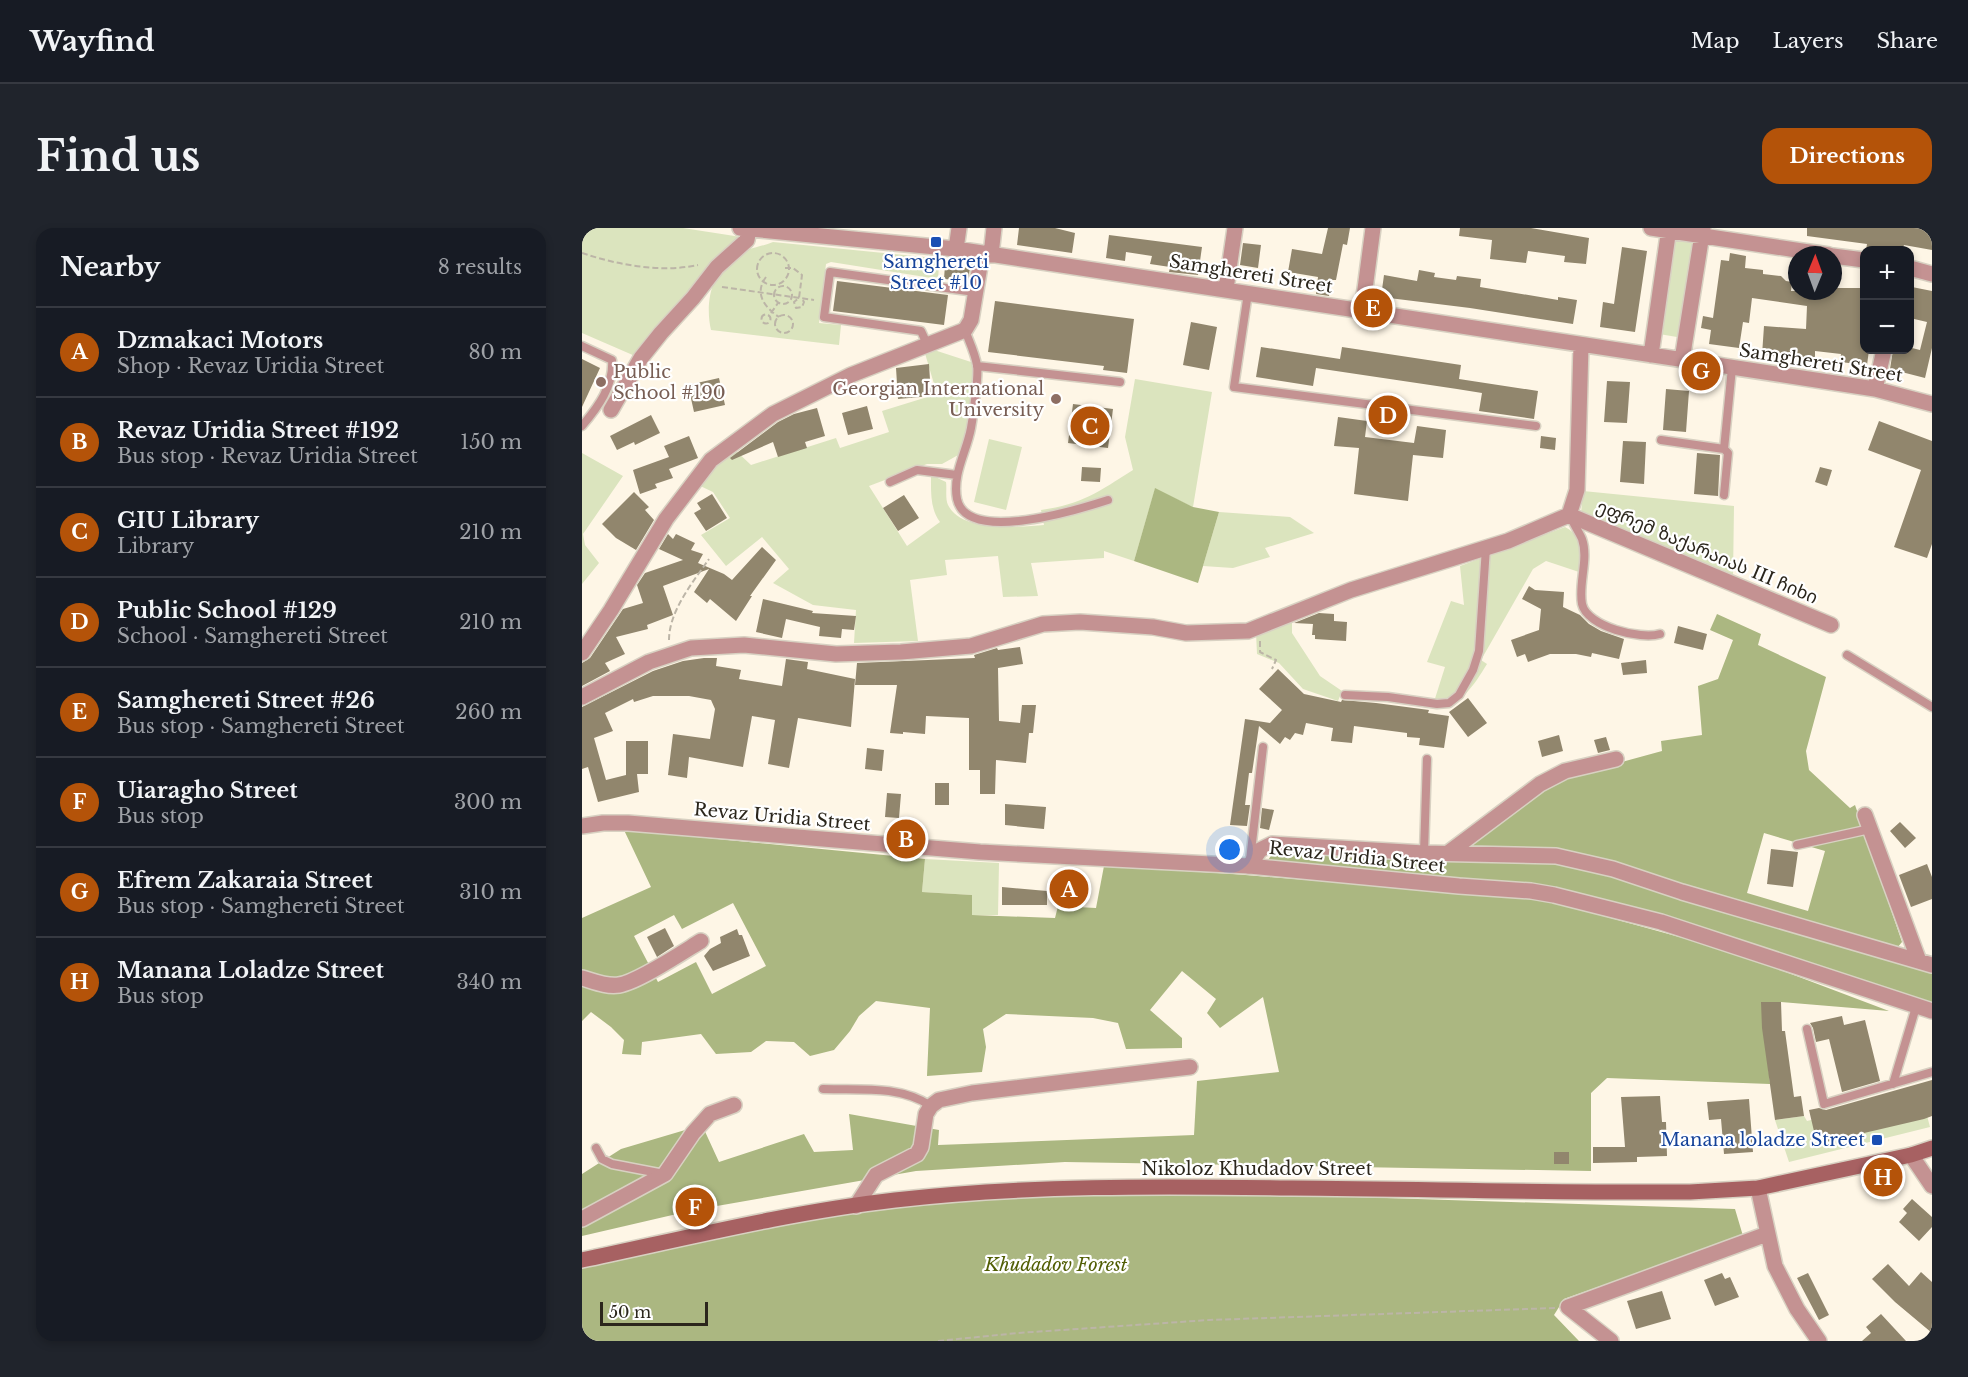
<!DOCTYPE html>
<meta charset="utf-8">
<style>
body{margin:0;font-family:"Libre Baskerville","Noto Sans Georgian",serif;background:#20242c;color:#f1f3f6}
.controls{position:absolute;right:18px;top:18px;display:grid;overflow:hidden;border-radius:12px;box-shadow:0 3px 9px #0003}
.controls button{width:54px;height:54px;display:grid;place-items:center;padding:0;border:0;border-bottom:2px solid #363941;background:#171b24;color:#f1f3f6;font:30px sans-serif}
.compass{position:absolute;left:1206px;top:18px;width:54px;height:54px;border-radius:50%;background:#171b24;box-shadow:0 3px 9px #0003;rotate:1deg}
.scale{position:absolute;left:18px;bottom:15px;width:108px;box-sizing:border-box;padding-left:6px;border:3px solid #2b261c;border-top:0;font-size:16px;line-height:21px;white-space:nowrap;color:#2b261c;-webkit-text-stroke:4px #fff;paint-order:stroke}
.you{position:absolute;left:648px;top:622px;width:21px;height:21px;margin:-15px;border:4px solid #fff;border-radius:50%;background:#1a73e8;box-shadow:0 0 0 9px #1a73e833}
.badge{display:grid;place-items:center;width:39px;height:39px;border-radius:50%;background:#b45309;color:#fff;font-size:20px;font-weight:700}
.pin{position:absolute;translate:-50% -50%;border:3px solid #fff;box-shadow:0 2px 6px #0006}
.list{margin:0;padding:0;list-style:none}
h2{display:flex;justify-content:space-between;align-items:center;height:78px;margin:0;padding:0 24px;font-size:26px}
h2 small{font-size:20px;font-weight:400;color:#9ea1a6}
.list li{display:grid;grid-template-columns:39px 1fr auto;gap:18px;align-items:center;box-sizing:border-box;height:90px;padding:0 24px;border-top:2px solid #363941}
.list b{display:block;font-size:22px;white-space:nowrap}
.list p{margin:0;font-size:20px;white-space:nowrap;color:#9ea1a6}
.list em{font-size:20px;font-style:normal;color:#9ea1a6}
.map{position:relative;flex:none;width:1350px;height:1113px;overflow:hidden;border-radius:18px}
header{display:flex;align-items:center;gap:36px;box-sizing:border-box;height:84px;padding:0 30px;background:#171b24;border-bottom:2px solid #363941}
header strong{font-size:28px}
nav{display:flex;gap:33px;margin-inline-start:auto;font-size:21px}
.intro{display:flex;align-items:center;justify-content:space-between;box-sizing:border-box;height:144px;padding:0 36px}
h1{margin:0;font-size:42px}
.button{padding:15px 27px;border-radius:18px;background:#b45309;color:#fff;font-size:21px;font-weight:700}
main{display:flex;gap:36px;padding:0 36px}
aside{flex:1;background:#171b24;border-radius:18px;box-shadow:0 3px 9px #0003}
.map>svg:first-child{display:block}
</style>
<header>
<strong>Wayfind</strong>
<nav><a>Map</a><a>Layers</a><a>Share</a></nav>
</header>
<div class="intro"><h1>Find us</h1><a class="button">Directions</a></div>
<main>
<aside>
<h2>Nearby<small>8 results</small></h2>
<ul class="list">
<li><span class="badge">A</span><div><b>Dzmakaci Motors</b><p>Shop · Revaz Uridia Street</p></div><em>80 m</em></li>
<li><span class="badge">B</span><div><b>Revaz Uridia Street #192</b><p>Bus stop · Revaz Uridia Street</p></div><em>150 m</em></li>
<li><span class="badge">C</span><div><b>GIU Library</b><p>Library</p></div><em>210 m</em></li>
<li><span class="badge">D</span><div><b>Public School #129</b><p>School · Samghereti Street</p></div><em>210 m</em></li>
<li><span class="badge">E</span><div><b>Samghereti Street #26</b><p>Bus stop · Samghereti Street</p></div><em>260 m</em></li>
<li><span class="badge">F</span><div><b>Uiaragho Street</b><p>Bus stop</p></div><em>300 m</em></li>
<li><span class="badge">G</span><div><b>Efrem Zakaraia Street</b><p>Bus stop · Samghereti Street</p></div><em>310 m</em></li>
<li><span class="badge">H</span><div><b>Manana Loladze Street</b><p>Bus stop</p></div><em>340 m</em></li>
</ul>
</aside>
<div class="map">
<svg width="1350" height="1113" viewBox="0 0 1350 1113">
<rect width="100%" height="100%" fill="#fef6e6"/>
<!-- green -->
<path fill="#dbe4be" d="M0,0H101L159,9C120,46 85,85 53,128L0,105Z
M1093,0H1116L1101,110L1077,106Z
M191,14L342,29L357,37L356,51L249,34L244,36L237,95L259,97L257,117L129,102C123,76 129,45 151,29C161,21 179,19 191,14Z
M346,120L389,134L394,150L387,194L378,226L360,236H345L287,258L325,318L358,294C348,281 349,263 349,247L364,254C365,260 363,271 366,277C380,305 437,299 462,297L459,282C501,276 516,264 551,242L543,209L553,151L630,164L611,279L573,261L552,333L522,323V330L449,335L456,368L421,369L416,328L363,332L365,347L328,352L336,413L272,415L274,382L231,377L191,355L207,341L180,309L144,338L119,307L148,290L131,264L114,256L152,221L169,237L254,210L258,220L307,204L300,183L355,166L342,122Z
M407,211L440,219L424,282L392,274Z
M0,225L41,248L1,306L3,317L17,335L0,356Z
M1001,263L1152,278L1151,349L999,286Z
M637,284L708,289L732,305L683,320L688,329L651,340L621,338Z
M983,299C1002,309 998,324 997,344L964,333L951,341L899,432L905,436C892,457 877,482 850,480L863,439L845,434L869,373L882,377L878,338Z
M710,392V405L738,448L760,463L756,473L721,461L697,435L675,426L674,405Z
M343,631L417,635L416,687H389L390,667L340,664Z
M1339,865L1348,899L1207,934L1193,892L1222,888L1225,893Z"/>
<!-- forest -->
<path fill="#abb781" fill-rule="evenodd" d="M573,260L611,279L637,284L616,355L552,333Z
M1135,386L1179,406L1176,417L1244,449L1224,523L1227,542L1268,580L1273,577L1320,714L1315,720L1025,637L883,623L881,617L953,564L985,549L1080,523L1079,513L1120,507L1116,458L1136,451L1151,412L1128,402ZM1182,605L1243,623L1226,683L1165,665Z
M42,602L343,631L340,664L390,667V687L473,690L476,678L514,680L522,638L651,646L960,671L1148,723L1307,783L1199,774H1180L1188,856L1025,850L1009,865V943L483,934L334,943L112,982L0,1008V946L39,921L120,897L137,934L222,906L232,924L271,922L267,886L357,902L356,917L612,907L615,853L697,844L681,769L638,800L625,785L634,771L600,743L568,782L600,810V820L544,821L536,795L511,790L424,786L401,801L404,819L400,844L345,848L348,780L294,773L277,788L268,803L252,822L228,828L212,814L184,813L169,824L134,826L119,806L60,814L59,827L40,826L42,812L29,799L9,784L0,793V690L69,659ZM151,675L184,738L130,766L114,734L76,754L52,708L92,687L100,701Z
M700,623L984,634L1350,741V777L925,654L686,632L691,625Z
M456,959L1153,981L1161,1008L982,1071L972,1087L997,1113H0V1031L180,999Z"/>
<!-- building -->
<path fill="#91866d" d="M437,0H473L493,5L490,25L435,17Z
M746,0H768L765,17L761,16L754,52H750L747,68L734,66L736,49L706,44L710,21L740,26Z
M878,0H949L1007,10L1004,36L982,34L983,28L946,23L944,35L908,31L910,12L877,8Z
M1225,0H1350V22L1322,17L1320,22H1284L1285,16L1225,8Z
M527,7L620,19L616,47L587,44L588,39L568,36L570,28L544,24L543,33L524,30Z
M661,15L679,17L676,40L658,37Z
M1040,19L1065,23L1053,104L1018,99L1021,74L1032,76Z
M1148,25L1164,28L1163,40L1181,42V46L1199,48L1204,53L1210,54L1209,63H1252V60H1282V122H1287L1285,137L1258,134L1259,126L1233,123V132L1180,127L1182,98L1224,101L1225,78L1170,70L1167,95L1161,94L1157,120L1127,116L1129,102L1119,100L1121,88L1131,90L1139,32L1147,33Z
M363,37L388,40L386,53L362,51Z
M837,42L853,45L852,49L874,52L875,48L899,51L898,59L976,72V69L995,72L991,96L888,80L799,69L802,47L835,53Z
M255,53L366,67L362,97L251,83Z
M1330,59L1350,63V120L1343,150L1308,141L1311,122L1330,120L1338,122L1345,94L1328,90Z
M413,73L552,91L545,145L521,142L522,138L406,124Z
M609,94L635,99L627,142L601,137Z
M679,119L758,131L760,119L879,137L877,151L956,163L952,191L897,183L900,165L875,161L734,140L731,158L674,149Z
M0,131L18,140L0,179Z
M347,136L349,168L316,171L314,140Z
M137,150L143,177L112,184L106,157Z
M1025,153L1048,154L1045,195L1022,194Z
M1084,161L1107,163L1104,204L1081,202Z
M491,176L531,181L526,220L486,215Z
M285,178L291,201L266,207L260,185Z
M235,180L243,208L223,214L225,220L196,229L191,214L150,232L148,230L196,194L212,186Z
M69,187L78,205L53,217L52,214L35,222L28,208Z
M756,189L785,193L783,209L832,215L835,198L864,202L861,230L831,227L826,273L772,266L777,220L752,218Z
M1297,193L1350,213V316L1345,330L1312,319L1339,242L1286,222Z
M107,208L116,230L87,241L91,250L73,256L75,260L58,266L51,242L87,229L82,218Z
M959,208L974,210L973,222L958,220Z
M1041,213L1064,214L1062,256L1038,254Z
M1115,225L1138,227L1136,268L1112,266Z
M500,239L519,240L518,254L499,253Z
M1238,239L1250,242L1245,258L1233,254Z
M52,264L67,279L63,282L72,292L54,322L34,310L20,296Z
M130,266L145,290L124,303L112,285L119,281L115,275Z
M322,267L337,290L316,303L301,280Z
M86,306L91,311L94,306L113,315L109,322L121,326L116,335L142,346L150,352L180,319L194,332L168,368H170L154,393L128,371L125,375L112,364L127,341L81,358L91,387L65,397L66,401L34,409L43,426L23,435L28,443L0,458V435L8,430L41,381L61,375L55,357L63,345L101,332L77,321Z
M947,358L953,362L982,364L981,379L998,387L1007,396L1019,403L1042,411L1037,431L1010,425L1009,429L994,426H968L946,434L943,426L935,429L929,412L957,402L959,381L940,371Z
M181,371L231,383L230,385L274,388L272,402L260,401L259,410L237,408L238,399L204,391L200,410L174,404Z
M737,385L752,386V393L765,394L764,413L733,411V407H730L731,396L712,395Z
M1096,398L1125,406L1121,422L1092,415Z
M438,419L441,436L416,440L417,493L438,495L440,477H454L451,505H447L444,535L414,532L413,566H398V542H387V490L344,488L343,506L321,504V506L308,505L315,457H273L275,435L393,430L392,427L415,420L416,422Z
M122,430H135L134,438L159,442L157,451L200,458L204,431L226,434L225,441L273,451L269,499L216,490L207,540L186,536L193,492L170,488L161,539L107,529L105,550L86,547L91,506L128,511L133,481L129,472L107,468H71L52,474L51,471L23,485L31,503L12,510L24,552L44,547V513H66V546H55L57,564L16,574L6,539L0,541V479L71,443L101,433Z
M1064,432L1065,445L1041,447L1039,435Z
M696,441L722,466L759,474L760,472L794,475L847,482L846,485L867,488L862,520L837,517L838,510L825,509V505L772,498L770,515L749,513L751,500L724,495L721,507L713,505L708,512L703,509L698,516L677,498L670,545H667L663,577H668L665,598L648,597L663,491L688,495L700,482L677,461Z
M886,470L905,495L886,509L867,484Z
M977,507L981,523L960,529L956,513Z
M1024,509L1028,522L1016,525L1012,512Z
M285,520L302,522L300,543L283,541Z
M353,555H367V577H353Z
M305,565L319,566L317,590L303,589Z
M423,576L464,579L462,601L423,597Z
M680,580L692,582L687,602L678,600Z
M1318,594L1334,610L1323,620L1308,603Z
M1189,621L1216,624L1211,659L1185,656Z
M1345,636L1350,649V671L1329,679L1317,647Z
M478,653L501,654L500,667H477Z
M420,659L465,663V677H420Z
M83,700L92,718L75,729L65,709Z
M155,701L157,707H160L168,728L131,743L122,728L128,721L139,715L138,709Z
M1179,774H1199L1200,803H1203L1212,869L1219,868L1222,888L1193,892L1180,800Z
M1260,788L1262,797L1283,792L1298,853L1260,864L1247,811L1234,814L1231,800L1228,795Z
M1350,852V888L1342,891L1235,916L1227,882L1237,880L1244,882Z
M1078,868L1080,894H1084L1085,928L1055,929V934L1011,935V919H1043L1039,869Z
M1167,871L1171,924L1142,926L1139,891L1127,892L1125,874Z
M972,924H987V936H972Z
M1330,971L1350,989V999L1337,1013L1317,994L1325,985L1321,981Z
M1306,1036L1327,1058L1339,1044L1350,1054V1105L1313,1074L1290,1051Z
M1140,1045L1143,1051L1148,1049L1157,1069L1133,1078L1122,1052Z
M1226,1045L1247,1087L1237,1092L1215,1050Z
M1080,1063L1089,1091L1054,1101L1045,1073Z
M1299,1086L1324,1113H1280L1289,1105L1284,1099Z"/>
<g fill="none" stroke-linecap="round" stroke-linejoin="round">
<defs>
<path id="service" d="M666,65L652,159L954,198
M383,102C387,113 393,125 395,137C397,146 391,189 389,200C385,223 370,246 375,271C385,317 498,281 526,272
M345,116L339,103L242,89L248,44L393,64
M0,118L30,132C32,158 16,179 0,198
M395,138L538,154
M1079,212L1142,221L1150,140
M308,254L335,242L375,247
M1142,267L1146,225L1142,221
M989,290C992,297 997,304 1000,311C1007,331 996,356 1000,376C1005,399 1059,412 1078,406
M1265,427L1350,479
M763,467L806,469L855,476L867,475L877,467L891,442L897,423L904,320
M1215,617L1288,601
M842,625L845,531
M668,632L681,519
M1225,801L1242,876L1350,844
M1311,856L1334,779
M241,861C277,862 318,857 349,878
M14,920L20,931L30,936L82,946"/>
<path id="minor" d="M158,0L374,21L1293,161L1350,176
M1069,0L1247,27
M374,21L377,0
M409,27L412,0
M1251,28L1282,32
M1328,40L1350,46
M644,61L653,0
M780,84L791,0
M1069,127L1087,0
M1100,132L1121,0
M1293,161L1302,122
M29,182L59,130L79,105L111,70L135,39L165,12L167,1
M987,287L1249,397
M0,425L29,382L84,291L129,232L191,186L269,147L383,102L389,92L400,26
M0,469L67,434L109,420L162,417L254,426L319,424L389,418L461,396L498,394L571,399L604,405L666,403L769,362L926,313L987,287L995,262L999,117
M1283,587L1337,733
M866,625L958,556L983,543L1034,531
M667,638L678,622L690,616L842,625L974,628L1031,641L1100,664L1350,737
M0,750C11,753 24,759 37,757C56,754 101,724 119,713
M1329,927L1350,958
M1176,960L1193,1038L1215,1081L1237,1113
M274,978L294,947L335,926L339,919L344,886L349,878L357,872L390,865L608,839
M0,991L83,946L111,905L128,886L152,877
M1029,1113L986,1079L1185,1006"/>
<path id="tertiary" d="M0,598L21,595H46L398,624L667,638L877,658L949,663L972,667L1079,694L1350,783"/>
<path id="secondary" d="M0,1032C104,1010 208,984 313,972C445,957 578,958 710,960C843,961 975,965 1108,964L1176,960L1329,927L1350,920"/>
</defs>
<!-- service casing -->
<use href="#service" stroke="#d8d1c2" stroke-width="11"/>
<!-- minor casing -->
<use href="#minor" stroke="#d8d1c2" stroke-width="18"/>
<!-- tertiary casing -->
<use href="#tertiary" stroke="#d8d1c2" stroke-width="18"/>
<!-- secondary casing -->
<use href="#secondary" stroke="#d8d1c2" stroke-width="18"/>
<!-- path -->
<path stroke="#bcb5a7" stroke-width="2" stroke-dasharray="6 3" stroke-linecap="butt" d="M175 41a16 16 0 1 1 32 0a16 16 0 1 1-32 0Z
M0,25C36,37 79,45 116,37
M203,40H211L220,47L217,70L212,74L214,80L220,79L222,74L220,71
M184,49C172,65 182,79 197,89
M192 67a9 9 0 1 1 18 0a9 9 0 1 1-18 0Z
M140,59L232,72
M189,85L196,75
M179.5 91a4.5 4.5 0 1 1 9 0a4.5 4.5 0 1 1-9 0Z
M193 96a9 9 0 1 1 18 0a9 9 0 1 1-18 0Z
M87,412C87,383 111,354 127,331
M678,413V424L694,432L690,441
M356,1113L436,1105L627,1092L973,1080"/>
<!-- service -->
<use href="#service" stroke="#c49292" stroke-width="8"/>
<!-- minor -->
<use href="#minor" stroke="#c49292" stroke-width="15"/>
<!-- tertiary -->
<use href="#tertiary" stroke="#c49292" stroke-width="15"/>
<!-- secondary -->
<use href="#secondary" stroke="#a76162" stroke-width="15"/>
</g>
<!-- markers -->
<g fill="#1a4fb4" stroke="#fff" stroke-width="2">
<rect x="348" y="8" width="12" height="12" rx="3"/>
<rect x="1289" y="906" width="12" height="12" rx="3"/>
</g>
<g fill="#8d6e63" stroke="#fff" stroke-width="2">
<circle cx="19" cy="154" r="6"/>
<circle cx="474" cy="171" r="6"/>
</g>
<g text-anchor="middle" stroke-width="4.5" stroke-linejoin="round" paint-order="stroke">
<!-- transit labels -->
<g font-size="18" fill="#164399" stroke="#fff">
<text x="354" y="40">Samghereti<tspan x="354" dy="21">Street #10</tspan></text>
<text x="1283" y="918" text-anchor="end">Manana loladze Street</text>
</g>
<!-- street labels -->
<g font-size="18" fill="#2b261c" stroke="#fff">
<text transform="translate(669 46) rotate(9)" y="6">Samghereti Street</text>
<text transform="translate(1239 135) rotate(9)" y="6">Samghereti Street</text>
<text transform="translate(1125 324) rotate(23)" y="6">ეფრემ ზაქარაიას III ჩიხი</text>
<text transform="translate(200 589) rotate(5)" y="6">Revaz Uridia Street</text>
<text transform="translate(775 629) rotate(6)" y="6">Revaz Uridia Street</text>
<text x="675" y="947">Nikoloz Khudadov Street</text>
</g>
<!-- education labels -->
<g font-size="18" fill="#785e54" stroke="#fff" text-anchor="start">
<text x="31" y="150">Public<tspan x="31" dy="21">School #190</tspan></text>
<text x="462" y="167" text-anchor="end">Georgian International<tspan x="462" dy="21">University</tspan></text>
</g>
<!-- park labels -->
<g font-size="18" font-style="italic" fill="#515e04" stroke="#fff">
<text x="474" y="1043">Khudadov Forest</text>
</g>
</g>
</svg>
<div class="controls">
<button>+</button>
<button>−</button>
</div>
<svg class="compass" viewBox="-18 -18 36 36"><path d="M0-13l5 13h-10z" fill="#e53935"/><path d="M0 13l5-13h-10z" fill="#9ea1a6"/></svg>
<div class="scale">50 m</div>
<div class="you"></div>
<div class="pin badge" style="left:487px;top:661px">A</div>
<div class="pin badge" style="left:324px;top:611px">B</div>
<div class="pin badge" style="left:508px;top:198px">C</div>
<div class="pin badge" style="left:806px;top:187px">D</div>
<div class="pin badge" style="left:791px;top:80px">E</div>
<div class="pin badge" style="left:113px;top:979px">F</div>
<div class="pin badge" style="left:1119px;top:143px">G</div>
<div class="pin badge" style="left:1301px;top:949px">H</div>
</div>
</main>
